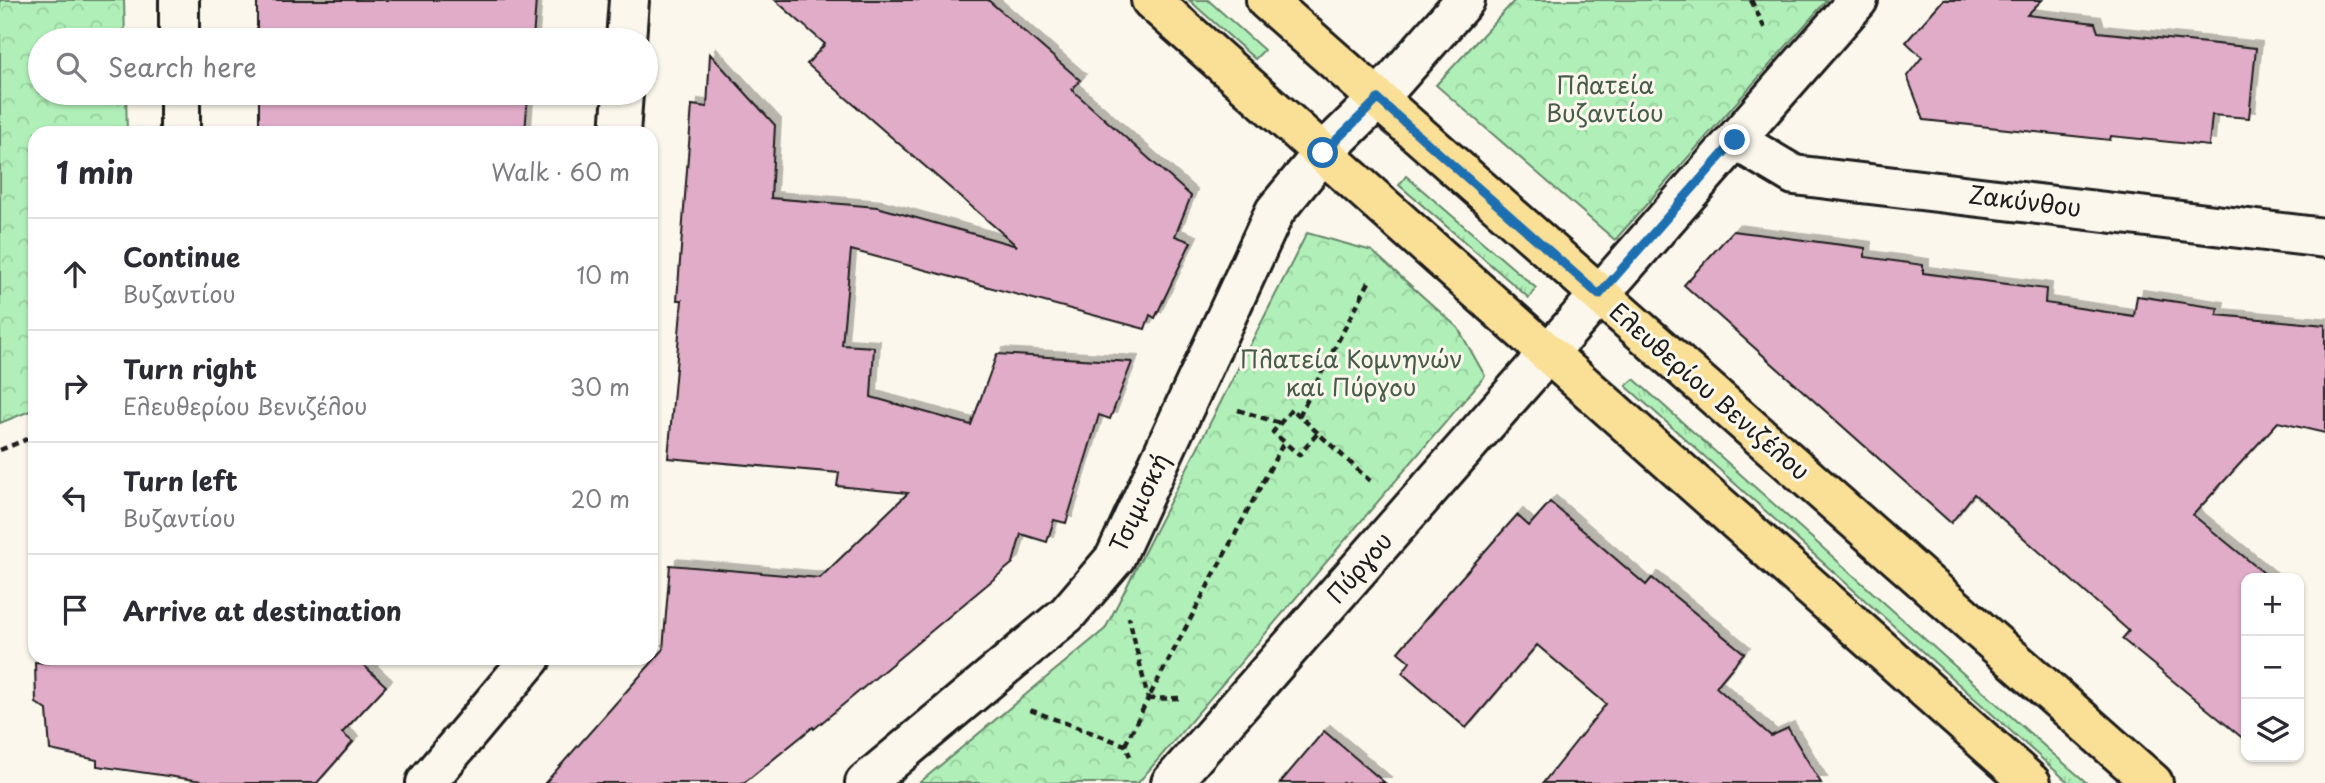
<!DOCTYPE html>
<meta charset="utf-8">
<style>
body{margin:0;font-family:"Playpen Sans",sans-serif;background:#f7f7f7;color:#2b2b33}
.controls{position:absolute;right:21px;bottom:21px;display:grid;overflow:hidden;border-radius:14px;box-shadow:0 2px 5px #0004}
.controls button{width:63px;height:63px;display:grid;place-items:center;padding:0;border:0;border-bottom:2px solid #e1e1e2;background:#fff;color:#2b2b33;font:35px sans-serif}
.stop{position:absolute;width:21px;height:21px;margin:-16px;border:5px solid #1f6fb2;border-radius:50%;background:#fff}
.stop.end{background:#1f6fb2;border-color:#fff;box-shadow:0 2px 7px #0008}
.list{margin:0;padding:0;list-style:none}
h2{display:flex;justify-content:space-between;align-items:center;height:91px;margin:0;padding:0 28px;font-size:30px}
h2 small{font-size:23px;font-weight:400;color:#7c7c81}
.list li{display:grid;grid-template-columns:46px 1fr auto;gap:21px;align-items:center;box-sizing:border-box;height:112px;padding:0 28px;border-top:2px solid #e1e1e2}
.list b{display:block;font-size:26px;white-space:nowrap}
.list p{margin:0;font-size:23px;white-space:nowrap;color:#7c7c81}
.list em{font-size:23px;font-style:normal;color:#7c7c81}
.icon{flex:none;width:38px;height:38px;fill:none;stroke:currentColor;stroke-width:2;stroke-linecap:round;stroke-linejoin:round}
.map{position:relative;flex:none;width:2325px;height:783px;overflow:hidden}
.search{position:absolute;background:#fff;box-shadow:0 2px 5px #0004;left:28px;top:28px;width:630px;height:77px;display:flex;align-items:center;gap:18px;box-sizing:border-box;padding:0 24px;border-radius:38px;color:#7c7c81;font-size:26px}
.panel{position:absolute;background:#fff;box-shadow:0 2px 5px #0004;left:28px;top:126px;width:630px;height:539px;border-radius:21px}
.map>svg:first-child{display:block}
</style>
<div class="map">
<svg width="2325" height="783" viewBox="0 0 2325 783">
<defs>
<pattern id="grass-tufts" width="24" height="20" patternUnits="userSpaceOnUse" patternTransform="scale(1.75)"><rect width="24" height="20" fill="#b0f0b8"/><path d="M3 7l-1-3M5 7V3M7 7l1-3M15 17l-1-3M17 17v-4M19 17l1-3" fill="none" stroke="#97cd9e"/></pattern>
<pattern id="park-crowns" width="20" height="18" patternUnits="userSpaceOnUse" patternTransform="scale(1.75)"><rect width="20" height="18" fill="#b0f0b8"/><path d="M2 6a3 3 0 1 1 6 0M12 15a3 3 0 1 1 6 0" fill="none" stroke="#97cd9e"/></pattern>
<filter id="shadow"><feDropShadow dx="6" dy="-6" stdDeviation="0" flood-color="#0004"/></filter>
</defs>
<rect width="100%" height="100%" fill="#fbf7ec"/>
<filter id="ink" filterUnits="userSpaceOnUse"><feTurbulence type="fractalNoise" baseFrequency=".0143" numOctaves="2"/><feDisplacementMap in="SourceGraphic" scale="14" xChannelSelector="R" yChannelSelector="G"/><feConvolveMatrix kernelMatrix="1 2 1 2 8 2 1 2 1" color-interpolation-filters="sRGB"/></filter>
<g filter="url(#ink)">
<!-- grass -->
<path fill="url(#grass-tufts)" stroke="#66866a" stroke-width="2" d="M1189,0H1208L1264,50L1255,59Z
M1406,176L1536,288L1529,298L1399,185Z
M1634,379L2052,753L2087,783H2069L1626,386Z"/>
<!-- park -->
<path fill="url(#park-crowns)" stroke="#66866a" stroke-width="2" d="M0,0H124L125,40H40V93H126L127,133H35V409L0,423Z
M1515,0H1827L1615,240L1436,85Z
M1307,233L1372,251L1458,328L1485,376L1138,783H919L1105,629Z"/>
<!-- building -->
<path fill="#e0acc8" stroke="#1c1c1c" stroke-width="2" filter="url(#shadow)" d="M257,0H536L533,40H257Z
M775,0H988L1080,80L1072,90L1191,196L1175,236L1191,242L1155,318L1150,315L1145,329L851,250L842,345L874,347L871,397L971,425L997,354L1132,362L1110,419L1099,415L1066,523L1054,520L1047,542L1021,534L1013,563L814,729L813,727L744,783H545L663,650L670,565L820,578L908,493L837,486L839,473L668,458L682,300H677L692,105L707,107L710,54L775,125L771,198L877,207L1017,246L807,64L825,44Z
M1943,0H2042L2027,15L2095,23L2098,32L2256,48L2249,118L2212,115L2209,146L2111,136L2110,140L1924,120L1907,76L1922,57L1906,42Z
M259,93H528L525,133H259Z
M1733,231L1865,248V257L1923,265V273L2046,289L2045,303L2134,316L2137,296L2218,308L2217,315L2325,325V433L2278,422L2193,515L2270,578H2246V741L2122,639L2129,631L1974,494L1951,523L1684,285Z
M1550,502L1646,585L1652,578L1744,653L1716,687L1771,736L1788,728L1821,783H1543L1606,704L1537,645L1466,728L1402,673L1410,662L1398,652L1446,595L1517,515L1529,526Z
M49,658H356L386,686L342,733L353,742L317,783H216L97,766V760L50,750L47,710L36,703L35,662L49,663Z
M1324,731L1385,783H1280Z"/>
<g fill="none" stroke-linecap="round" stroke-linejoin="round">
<defs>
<path id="minor" d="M179,0V40
M626,40L629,0
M180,93V133
M620,133L623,93
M1735,140L1794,175L2325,238
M426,783L531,658
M865,783L1067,614L1115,558L1275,211L1323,153L1378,99L1465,0
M1171,783L1858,0"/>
<path id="major" d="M1151,0L2031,783
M1266,0L2153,783"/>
</defs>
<!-- minor casing -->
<use href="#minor" stroke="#1c1c1c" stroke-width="44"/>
<!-- major casing -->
<use href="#major" stroke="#1c1c1c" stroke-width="44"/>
<!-- path -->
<path stroke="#1c1c1c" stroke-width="4.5" stroke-dasharray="7 5" stroke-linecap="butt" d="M1751,0L1766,31
M1238,410L1279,423
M1299,416L1369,282
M1317,434L1299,455L1273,432L1292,409L1370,481
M0,450L35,436
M1179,698L1148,699L1284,442
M1030,710L1125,745L1130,756
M1125,745L1148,699L1129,617"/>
<!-- minor -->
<use href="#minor" stroke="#fbf7ec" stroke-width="38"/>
<!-- major -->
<use href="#major" stroke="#fadf96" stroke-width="38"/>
</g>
</g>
<g fill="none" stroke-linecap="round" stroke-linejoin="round" filter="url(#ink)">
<!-- route -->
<path stroke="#1f6fb2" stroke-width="9" d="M1323,153L1378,99L1599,295L1735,140"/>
</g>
<g text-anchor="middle" stroke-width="6" stroke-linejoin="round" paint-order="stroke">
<!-- park labels -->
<g font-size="24" fill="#485c4b" stroke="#fbf7ec">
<text x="1605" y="94">Πλατεία<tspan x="1605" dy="28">Βυζαντίου</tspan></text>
<text x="1351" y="368">Πλατεία Κομνηνών<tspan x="1351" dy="28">και Πύργου</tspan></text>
</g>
<!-- street labels -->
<g font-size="24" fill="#1c1c1c" stroke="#fbf7ec">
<text transform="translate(2025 202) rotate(7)" y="8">Ζακύνθου</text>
<text transform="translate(1709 392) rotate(41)" y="8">Ελευθερίου Βενιζέλου</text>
<text transform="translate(1140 503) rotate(-65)" y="8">Τσιμισκή</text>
<text transform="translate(1360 568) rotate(-49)" y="8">Πύργου</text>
</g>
</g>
</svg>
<div class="controls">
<button>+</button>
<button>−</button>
<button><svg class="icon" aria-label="layers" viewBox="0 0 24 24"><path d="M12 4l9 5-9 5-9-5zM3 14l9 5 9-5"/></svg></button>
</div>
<div class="stop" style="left:1323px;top:153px"></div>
<div class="stop end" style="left:1735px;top:140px"></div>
<div class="search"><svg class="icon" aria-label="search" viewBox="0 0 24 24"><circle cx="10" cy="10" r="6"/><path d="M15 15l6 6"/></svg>Search here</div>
<section class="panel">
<h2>1 min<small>Walk · 60 m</small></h2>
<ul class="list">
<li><svg class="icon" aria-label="ahead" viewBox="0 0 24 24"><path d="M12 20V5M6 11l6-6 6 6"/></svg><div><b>Continue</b><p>Βυζαντίου</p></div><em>10 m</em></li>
<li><svg class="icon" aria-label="right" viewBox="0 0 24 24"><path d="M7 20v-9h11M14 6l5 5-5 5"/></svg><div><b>Turn right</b><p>Ελευθερίου Βενιζέλου</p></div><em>30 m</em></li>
<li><svg class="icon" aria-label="left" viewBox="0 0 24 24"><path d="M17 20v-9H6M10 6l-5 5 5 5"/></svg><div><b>Turn left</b><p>Βυζαντίου</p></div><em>20 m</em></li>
<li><svg class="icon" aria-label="arrive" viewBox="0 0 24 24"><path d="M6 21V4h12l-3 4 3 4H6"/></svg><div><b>Arrive at destination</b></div></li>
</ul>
</section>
</div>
